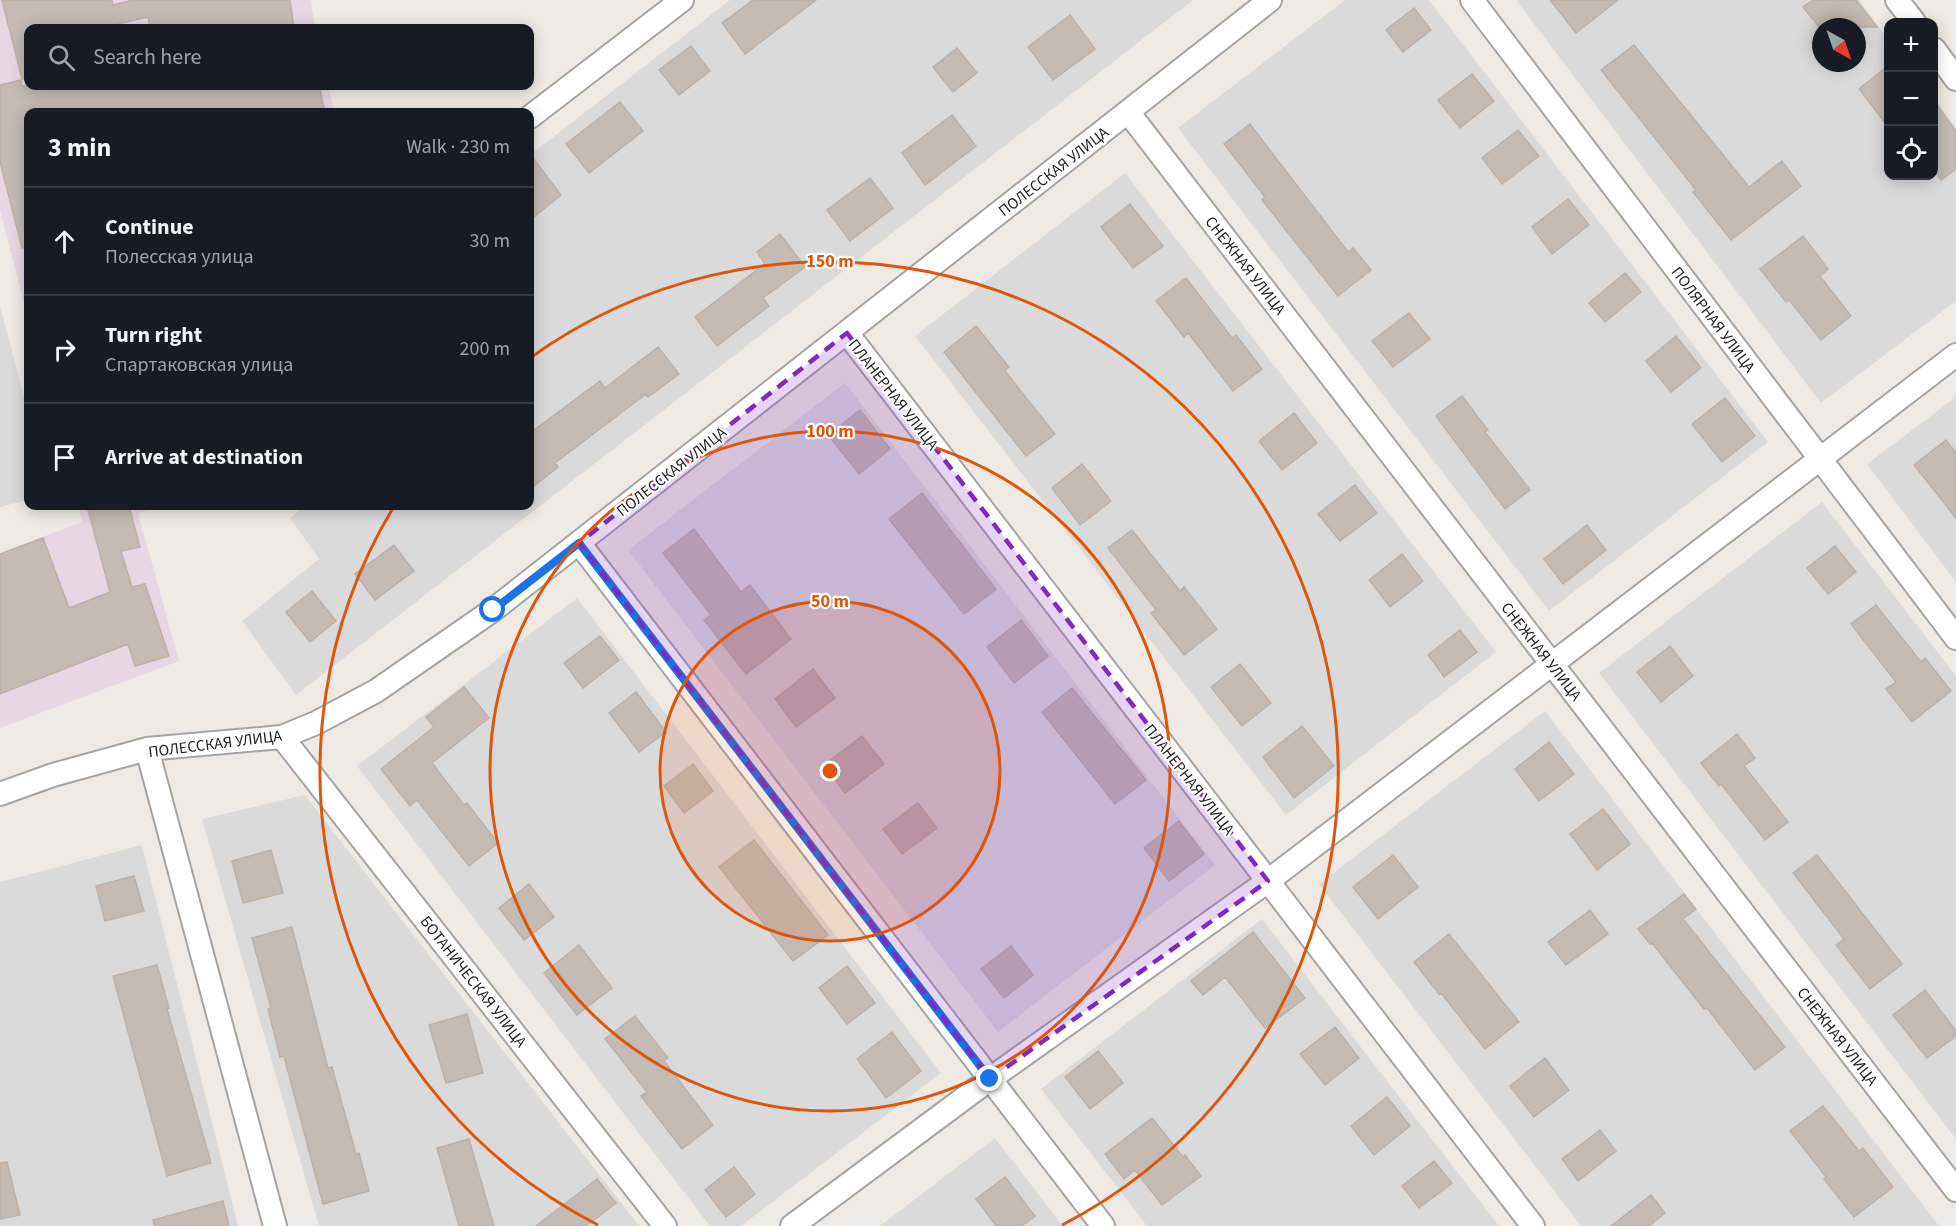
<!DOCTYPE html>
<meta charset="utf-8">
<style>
body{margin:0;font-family:"Source Sans 3",sans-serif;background:#20242c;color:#f1f3f6}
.controls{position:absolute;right:18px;top:18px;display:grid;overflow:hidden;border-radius:12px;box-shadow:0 3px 15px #0003}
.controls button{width:54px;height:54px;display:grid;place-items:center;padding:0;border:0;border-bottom:2px solid #363941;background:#171b24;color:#f1f3f6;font:30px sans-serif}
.compass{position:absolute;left:1812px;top:18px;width:54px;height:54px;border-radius:50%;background:#171b24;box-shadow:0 3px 15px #0003;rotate:140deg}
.stop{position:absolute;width:18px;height:18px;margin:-14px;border:4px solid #1a73e8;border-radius:50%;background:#fff}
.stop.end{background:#1a73e8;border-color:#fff;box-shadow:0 2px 6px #0008}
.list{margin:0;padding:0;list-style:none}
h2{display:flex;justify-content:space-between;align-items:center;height:78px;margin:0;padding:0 24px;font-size:26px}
h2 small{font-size:20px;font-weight:400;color:#9ea1a6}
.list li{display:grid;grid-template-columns:39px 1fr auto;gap:18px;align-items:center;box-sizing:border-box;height:108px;padding:0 24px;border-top:2px solid #363941}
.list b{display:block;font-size:22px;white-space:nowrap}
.list p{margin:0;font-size:20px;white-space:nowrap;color:#9ea1a6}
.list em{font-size:20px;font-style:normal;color:#9ea1a6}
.icon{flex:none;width:33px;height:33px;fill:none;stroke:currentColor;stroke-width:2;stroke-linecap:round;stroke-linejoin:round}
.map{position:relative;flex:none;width:1956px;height:1226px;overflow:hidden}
.search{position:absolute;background:#171b24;box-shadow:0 3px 15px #0003;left:24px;top:24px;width:510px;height:66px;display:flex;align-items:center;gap:15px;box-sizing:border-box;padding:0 21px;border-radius:12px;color:#9ea1a6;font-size:22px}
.panel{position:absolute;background:#171b24;box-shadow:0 3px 15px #0003;left:24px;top:108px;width:510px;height:402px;border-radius:12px}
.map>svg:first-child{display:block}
</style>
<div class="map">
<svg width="1956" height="1226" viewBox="0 0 1956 1226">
<rect width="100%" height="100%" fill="#eeeae3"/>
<!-- residential -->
<path fill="#dbdada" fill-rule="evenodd" d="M730,0H1193L296,695L242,621L319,559L290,518L305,506H530V155Z
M1345,0H1429L1768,442L1549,611L1178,128Z
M1516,0H1859L1888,39V176H1934V98L1956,128V301L1821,403ZM1821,27H1857V63H1821Z
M1125,173L1496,652L1286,815L915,336Z
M0,306L28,411V500L0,507Z
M845,383L1215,865L998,1032L628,550Z
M1956,397V582L1867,464Z
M1822,502L1956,676V1139L1599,673Z
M577,598L941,1073L741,1226H710L357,766Z
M1545,711L1939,1226H1581L1319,884Z
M305,795L639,1226H319L202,819Z
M142,845L238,1226H0V882Z
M1262,919L1499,1226H1147L1041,1089Z
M995,1138L1063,1226H880Z"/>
<!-- industrial -->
<path fill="#e7d6e4" d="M0,0H312L310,1L316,28H28V86H328L334,112H28V319L0,210Z
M78,506H161L138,513L179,661L0,728V553L82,522Z"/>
<!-- building -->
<path fill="#c2bab3" stroke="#bfb0a6" stroke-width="1.5" d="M2,0H112L113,5L133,0H290L294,28H150L148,17L100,28H28V78L22,79Z
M753,0H816L745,54L722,23Z
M1550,0H1618L1576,33Z
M1813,0H1856L1877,27H1819L1803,7Z
M1414,8L1431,30L1403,52L1386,30Z
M1070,15L1095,49L1053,80L1028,47Z
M1634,45L1749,187L1782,161L1801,186L1731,240L1693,192L1696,190L1601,70Z
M691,46L710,71L679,95L659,70Z
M957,48L977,73L953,92L933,67Z
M1888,66V127L1859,89Z
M1472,74L1494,101L1460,128L1438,100Z
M21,80L22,86H319L325,112H28V247L22,248L0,162V85Z
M1934,101L1956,131V169L1941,180L1934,170Z
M620,102L643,131L589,173L566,144Z
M952,115L976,146L925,185L902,153Z
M1250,124L1348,252L1353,248L1371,270L1338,296L1262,200L1265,197L1224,144Z
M1518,130L1539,156L1502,184L1482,158Z
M530,154L561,195L530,220Z
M870,178L893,208L850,241L827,210Z
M1568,199L1589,225L1552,254L1532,227Z
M1130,204L1163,246L1133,268L1101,227Z
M780,234L805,267L763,298L769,306L717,346L695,317L765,264L757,252Z
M1803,236L1828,269L1820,276L1851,316L1821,340L1789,300L1786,302L1760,269Z
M1625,273L1641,292L1605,322L1589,303Z
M1186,278L1232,338L1236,335L1262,369L1233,391L1188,333L1184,337L1156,301Z
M1409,313L1430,339L1393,367L1372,341Z
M976,326L1009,367L1005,371L1055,434L1026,456L944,352Z
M1676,336L1701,368L1671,392L1646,361Z
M658,347L679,374L648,397L646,394L555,463L558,467L530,489V433L600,381L605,388Z
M1462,396L1488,430L1485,432L1530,490L1505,509L1436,416Z
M1725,398L1755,436L1722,462L1692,424Z
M860,410L890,449L859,474L828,435Z
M1294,413L1317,443L1282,470L1259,441Z
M1946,440L1956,453V518L1914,465Z
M1082,464L1111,501L1080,525L1052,488Z
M1355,485L1377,513L1340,541L1318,514Z
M922,493L996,589L964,614L889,519Z
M87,506H129L140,547L121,551L132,587L145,584L169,656L135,666L128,644L0,694V554L43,538L69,608L110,592Z
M1587,525L1606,550L1563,584L1544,559Z
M694,529L741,592L750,585L791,639L746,674L704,620L711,615L663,553Z
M1132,530L1180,591L1184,587L1217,629L1184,655L1151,613L1156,610L1108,548Z
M394,545L414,571L375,600L355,574Z
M1835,546L1856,572L1828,594L1807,568Z
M1402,554L1423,581L1390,607L1369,580Z
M312,591L336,621L310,642L286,612Z
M1876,605L1921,662L1925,658L1951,691L1912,722L1886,689L1896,682L1851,624Z
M1021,620L1048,656L1014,683L987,647Z
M1460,630L1477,652L1444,677L1428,655Z
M600,636L619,660L583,688L564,663Z
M1670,646L1693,676L1661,702L1637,672Z
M1240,664L1271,703L1242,726L1211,687Z
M813,669L835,698L796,727L775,699Z
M464,687L489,718L432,763L464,805L467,803L498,843L469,866L417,800L410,806L381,769L434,727L426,717Z
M1072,688L1146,780L1115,804L1042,712Z
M636,692L666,732L639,752L609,713Z
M1302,726L1334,766L1294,798L1263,757Z
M1737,734L1755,758L1744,766L1788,822L1765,840L1721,784L1719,786L1701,763Z
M862,736L884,764L845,793L824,765Z
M1549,742L1574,774L1539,801L1515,769Z
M693,764L713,791L684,813L664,786Z
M918,803L937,828L902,854L883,829Z
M1603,809L1630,844L1597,870L1570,834Z
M1179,821L1204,854L1169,881L1144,848Z
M754,840L828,935L793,961L719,867Z
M271,850L283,893L243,903L232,861Z
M1393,855L1418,887L1378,919L1353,887Z
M1817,855L1902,964L1870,989L1836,945L1844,939L1793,873Z
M134,876L144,911L105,921L96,886Z
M529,884L554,917L524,940L499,908Z
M1684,894L1696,909L1683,919L1785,1047L1755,1070L1707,1008L1704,1009L1652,943L1650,944L1638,929Z
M1590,910L1608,934L1566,965L1548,942Z
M292,927L328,1068L332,1067L356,1154L359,1153L369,1191L323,1204L284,1056L280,1057L268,1009L271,1008L252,938Z
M1253,932L1305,998L1265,1028L1225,977L1203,995L1191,981Z
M1449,934L1519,1022L1485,1049L1441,993L1439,994L1414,962Z
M579,945L612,988L577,1015L544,973Z
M1011,946L1033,975L1004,998L981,969Z
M157,965L169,1008L167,1009L211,1163L167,1176L113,976Z
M847,966L875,1003L847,1024L819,988Z
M1925,990L1956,1031V1036L1927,1058L1893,1015Z
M467,1014L483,1073L446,1083L429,1025Z
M635,1016L668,1058L664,1061L713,1125L682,1149L641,1096L647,1092L605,1039Z
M1335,1027L1359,1058L1325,1085L1300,1054Z
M892,1032L921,1071L886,1098L857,1059Z
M1098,1051L1123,1083L1090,1109L1065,1077Z
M1545,1058L1569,1090L1534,1117L1510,1086Z
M1387,1097L1410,1126L1374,1155L1351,1126Z
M1823,1106L1859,1151L1863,1148L1893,1187L1854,1217L1824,1179L1826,1177L1790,1131Z
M1152,1118L1183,1157L1185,1155L1201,1176L1162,1205L1135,1170L1124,1179L1105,1154Z
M1600,1130L1616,1151L1578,1181L1562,1159Z
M469,1139L494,1226H459L437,1148Z
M1434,1161L1452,1183L1419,1208L1402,1186Z
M7,1162L20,1215L0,1219V1163Z
M734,1167L755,1194L726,1217L705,1190Z
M1005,1177L1035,1216L1022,1226H996L976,1199Z
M597,1179L616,1203L586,1226H536Z
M1651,1195L1665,1213L1649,1226H1611Z
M223,1201L229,1226H154L153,1220Z"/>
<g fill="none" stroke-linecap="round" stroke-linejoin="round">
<defs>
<path id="minor" d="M1472,0L1956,638
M1897,0L1914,22
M1934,49L1956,79
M1128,112L1956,1190
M530,117L682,0
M847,333L1533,1226
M579,543L1103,1226
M282,737L665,1226
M147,749L275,1226
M0,794L53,775L147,749L282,737L316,723L376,691L493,610L1270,0
M792,1226L990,1079L1268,881L1956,355"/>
</defs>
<!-- minor casing -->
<use href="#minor" stroke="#a4a4a4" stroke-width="26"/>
<!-- minor -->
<use href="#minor" stroke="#fff" stroke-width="22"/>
</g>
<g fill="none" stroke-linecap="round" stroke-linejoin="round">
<!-- route -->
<path stroke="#1a73e8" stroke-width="8" d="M493,610L579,543L990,1079"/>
</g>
<!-- marked area -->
<path fill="#7b2cbf" fill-opacity="0.2" stroke="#7b2cbf" stroke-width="4.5" stroke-dasharray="12 8" stroke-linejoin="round" d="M847,333L1268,881L990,1079L579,543Z"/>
<!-- distance rings -->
<circle cx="830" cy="771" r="170" fill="#de560d" fill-opacity=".12"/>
<g fill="none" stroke="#de560d" stroke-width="3">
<circle cx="830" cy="771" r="170"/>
<circle cx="830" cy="771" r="340"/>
<path d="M598 1225A510 510 0 0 1 393 508M530 358A510 510 0 1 1 1062 1225"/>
</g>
<g text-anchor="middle" stroke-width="4.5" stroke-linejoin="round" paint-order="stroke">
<!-- street labels -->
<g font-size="16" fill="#1d1d1d" stroke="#fff">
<text transform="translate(1053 171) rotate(-38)" y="6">ПОЛЕССКАЯ УЛИЦА</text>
<text transform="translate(1246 265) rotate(52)" y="6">СНЕЖНАЯ УЛИЦА</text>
<text transform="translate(1714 319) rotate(53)" y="6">ПОЛЯРНАЯ УЛИЦА</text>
<text transform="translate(894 394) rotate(52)" y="6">ПЛАНЕРНАЯ УЛИЦА</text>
<text transform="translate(671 471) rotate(-38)" y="6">ПОЛЕССКАЯ УЛИЦА</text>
<text transform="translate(1542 651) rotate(52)" y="6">СНЕЖНАЯ УЛИЦА</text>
<text transform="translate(215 743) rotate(-7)" y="6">ПОЛЕССКАЯ УЛИЦА</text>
<text transform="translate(1190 779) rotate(52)" y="6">ПЛАНЕРНАЯ УЛИЦА</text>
<text transform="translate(474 981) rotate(52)" y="6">БОТАНИЧЕСКАЯ УЛИЦА</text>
<text transform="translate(1838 1036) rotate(52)" y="6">СНЕЖНАЯ УЛИЦА</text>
</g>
</g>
<circle cx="830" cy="771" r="9" fill="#de560d" stroke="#fff" stroke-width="3"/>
<g font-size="18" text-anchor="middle" font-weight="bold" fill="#de560d" stroke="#fff" stroke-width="4.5" stroke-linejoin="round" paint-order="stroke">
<text x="830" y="267">150 m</text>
<text x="830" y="437">100 m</text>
<text x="830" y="607">50 m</text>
</g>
</svg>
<div class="controls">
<button>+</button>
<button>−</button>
<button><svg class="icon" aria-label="locate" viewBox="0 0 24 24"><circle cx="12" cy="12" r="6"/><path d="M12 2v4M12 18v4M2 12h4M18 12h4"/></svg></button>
</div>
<svg class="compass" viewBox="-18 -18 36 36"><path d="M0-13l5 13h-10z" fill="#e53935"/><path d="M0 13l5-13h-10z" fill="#9ea1a6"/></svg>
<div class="stop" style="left:493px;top:610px"></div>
<div class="stop end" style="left:990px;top:1079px"></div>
<div class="search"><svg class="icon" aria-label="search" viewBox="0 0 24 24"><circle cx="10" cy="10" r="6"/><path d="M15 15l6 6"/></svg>Search here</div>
<section class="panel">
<h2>3 min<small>Walk · 230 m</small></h2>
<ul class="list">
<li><svg class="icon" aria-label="ahead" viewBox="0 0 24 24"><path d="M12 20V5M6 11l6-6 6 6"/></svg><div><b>Continue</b><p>Полесская улица</p></div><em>30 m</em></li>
<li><svg class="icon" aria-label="right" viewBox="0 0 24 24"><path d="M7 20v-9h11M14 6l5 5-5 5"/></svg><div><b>Turn right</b><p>Спартаковская улица</p></div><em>200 m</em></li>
<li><svg class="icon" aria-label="arrive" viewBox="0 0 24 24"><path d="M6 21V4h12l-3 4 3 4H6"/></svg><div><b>Arrive at destination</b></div></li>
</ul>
</section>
</div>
